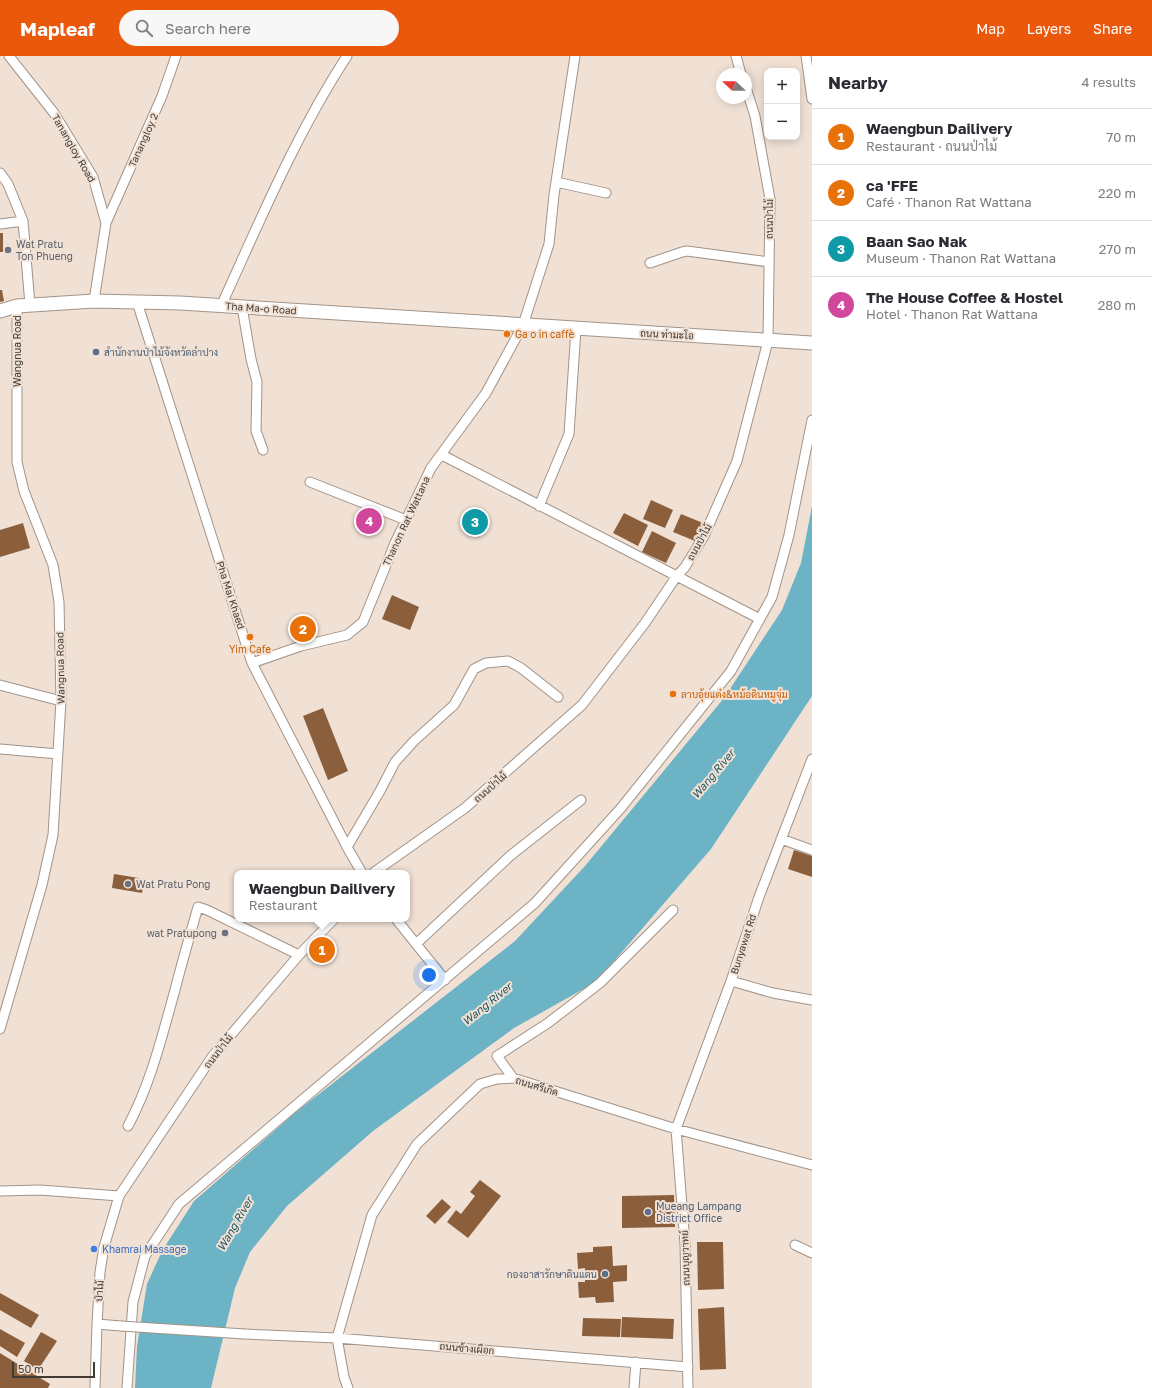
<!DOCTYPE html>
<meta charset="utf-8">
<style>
body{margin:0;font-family:"Golos Text",Sarabun,sans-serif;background:#f7f7f7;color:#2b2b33}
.controls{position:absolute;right:12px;top:12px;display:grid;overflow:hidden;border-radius:8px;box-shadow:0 2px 10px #0003}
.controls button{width:36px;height:36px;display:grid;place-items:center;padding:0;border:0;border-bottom:1px solid #e1e1e2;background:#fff;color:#2b2b33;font:20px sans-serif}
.compass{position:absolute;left:716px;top:12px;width:36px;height:36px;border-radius:50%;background:#fff;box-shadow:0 2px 10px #0003;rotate:292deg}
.scale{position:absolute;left:12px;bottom:10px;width:83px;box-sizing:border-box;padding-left:4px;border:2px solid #413b36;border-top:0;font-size:11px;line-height:14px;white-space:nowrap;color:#413b36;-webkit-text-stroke:3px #f1e1d5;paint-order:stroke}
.you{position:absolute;left:429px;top:919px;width:14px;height:14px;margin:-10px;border:3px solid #fff;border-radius:50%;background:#1a73e8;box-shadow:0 0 0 6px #1a73e833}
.badge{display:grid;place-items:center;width:26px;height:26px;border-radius:50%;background:#ea580c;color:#fff;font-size:13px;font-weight:700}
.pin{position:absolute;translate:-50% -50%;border:2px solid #fff;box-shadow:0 1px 4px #0006}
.popup{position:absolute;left:234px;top:814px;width:176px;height:52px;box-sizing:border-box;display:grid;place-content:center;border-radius:8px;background:#fff;filter:drop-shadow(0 1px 3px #0005);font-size:13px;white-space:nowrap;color:#7c7c81}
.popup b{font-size:15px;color:#2b2b33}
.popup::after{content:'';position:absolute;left:50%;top:100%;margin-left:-8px;border:8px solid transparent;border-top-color:#fff}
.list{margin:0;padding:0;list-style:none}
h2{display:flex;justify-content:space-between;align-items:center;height:52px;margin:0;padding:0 16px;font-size:17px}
h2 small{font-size:13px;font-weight:400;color:#7c7c81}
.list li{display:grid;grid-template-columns:26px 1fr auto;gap:12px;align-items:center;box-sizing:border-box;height:56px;padding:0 16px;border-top:1px solid #e1e1e2}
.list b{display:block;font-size:15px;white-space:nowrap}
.list p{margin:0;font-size:13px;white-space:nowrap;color:#7c7c81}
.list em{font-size:13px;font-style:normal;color:#7c7c81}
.icon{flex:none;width:22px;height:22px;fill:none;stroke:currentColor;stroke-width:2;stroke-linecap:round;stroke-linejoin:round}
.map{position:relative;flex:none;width:812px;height:1332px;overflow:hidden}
header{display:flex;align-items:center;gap:24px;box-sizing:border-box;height:56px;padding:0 20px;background:#ea580c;color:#fff}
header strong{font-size:19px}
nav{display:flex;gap:22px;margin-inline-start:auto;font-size:14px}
.search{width:280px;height:36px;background:#f7f7f7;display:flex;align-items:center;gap:10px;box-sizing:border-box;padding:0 14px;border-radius:22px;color:#7c7c81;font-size:15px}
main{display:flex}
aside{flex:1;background:#fff}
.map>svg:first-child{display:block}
</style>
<header>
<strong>Mapleaf</strong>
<div class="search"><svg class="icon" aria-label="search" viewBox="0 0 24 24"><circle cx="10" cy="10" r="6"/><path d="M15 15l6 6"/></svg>Search here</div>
<nav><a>Map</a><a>Layers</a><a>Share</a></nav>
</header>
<main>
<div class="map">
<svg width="812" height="1332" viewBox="0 0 812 1332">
<rect width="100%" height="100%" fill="#f1e1d5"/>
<!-- water -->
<path fill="#6db3c6" d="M812,450V640L711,793L596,926L514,972L373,1075L287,1150L250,1196L235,1232L211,1332H135L137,1290L147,1228L162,1195L194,1145L296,1056L515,885L585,810L724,642L782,554L801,507Z"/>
<!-- building -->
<path fill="#8b5f3c" d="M0,177H3V196H0Z
M0,234H2L4,245L0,246Z
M651,444L673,454L665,472L643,463Z
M624,457L648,469L638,490L613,477Z
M681,458L703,467L695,485L673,476Z
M23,467L30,492L0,501V474Z
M652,475L676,487L666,507L642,496Z
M392,539L419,551L410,574L382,563Z
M323,652L348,715L328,724L303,660Z
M794,794L812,800V821L788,813Z
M114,818L145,823L142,837L112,832Z
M480,1124L501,1140L468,1182L447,1166L456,1154L461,1158L475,1140L470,1136Z
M674,1139L675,1171L622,1172V1140Z
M442,1143L451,1151L435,1168L426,1160Z
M697,1186H723L724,1233L698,1234Z
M612,1190L613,1210L627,1209V1225L613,1226L614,1246L596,1247L595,1241L579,1242L578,1226H585V1212L578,1213L577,1197L593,1196V1191Z
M0,1237L39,1259L31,1272L0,1254Z
M724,1251L726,1313L700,1314L698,1253Z
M622,1261L674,1263L673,1283L621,1281Z
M583,1262L621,1263L620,1281L582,1280Z
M0,1273L25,1287L17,1301L0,1290Z
M41,1276L57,1285L38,1314L24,1305Z
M0,1297L50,1328L48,1332H0Z"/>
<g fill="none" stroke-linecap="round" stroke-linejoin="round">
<defs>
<path id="street" d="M9,0L54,57L93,121L106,167
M736,0L741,18
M806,0L812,43
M0,117L8,128L23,165L30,249
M556,126L606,137
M0,168L23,165
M650,207L682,196L687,195L769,206
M94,245L106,167L162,40L176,0
M137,246L252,607L347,791L362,817
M221,250C260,165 296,78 347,0
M242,251L251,303L257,326L256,375L263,394
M442,399L760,563
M310,426L406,464
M539,450L569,378L576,273
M252,607L301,590L347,579L363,566L395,487L431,412L486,337L523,269L549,188L554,139L575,0
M0,629L61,645
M0,693L58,698
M781,783L812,794
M347,791L380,735L395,706L414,685L454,649L474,613L486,607L508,605L521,612L558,641
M373,817L465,752L582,649L645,567L676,521L685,511L704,480L737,405L768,285L770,143L755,60L746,32
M396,863L445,924
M416,888L510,800L581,744
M731,925L773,937L812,944
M0,973L42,829L53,779L61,645L59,546L53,509L24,435L17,406V250
M513,1022L497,1000L548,967L600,927L673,854
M128,1070C151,1027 162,980 175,934C182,906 190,879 198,851L207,854L299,899
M0,1135L40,1134L119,1140
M795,1189L812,1197
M97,1268L121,1270
M245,1278L337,1282L688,1311
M95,1332L97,1268L100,1216L104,1191L119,1140L212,1001L299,899L334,863
M127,1332L133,1246L145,1200L179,1148L535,847L621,752L731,615L772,541L789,479L812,364
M348,1332L344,1321L337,1282L372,1159L417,1088L480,1028L497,1023L513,1022L676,1073L812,1109
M634,1332L636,1306
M688,1332L685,1188L676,1073L731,925L759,841L812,703"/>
<path id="secondary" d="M0,255L17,250L94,245L180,247L812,287"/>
</defs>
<!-- street casing -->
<use href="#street" stroke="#a19388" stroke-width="11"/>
<!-- secondary casing -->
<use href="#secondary" stroke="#a19388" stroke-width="15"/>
<!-- street -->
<use href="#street" stroke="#fff" stroke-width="9"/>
<!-- secondary -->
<use href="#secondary" stroke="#fff" stroke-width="13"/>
<defs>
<path id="street-bridge" d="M121,1270L245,1278"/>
</defs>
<!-- street-bridge casing -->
<use href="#street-bridge" stroke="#a19388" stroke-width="11" stroke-linecap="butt"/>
<!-- street-bridge -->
<use href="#street-bridge" stroke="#fff" stroke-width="9"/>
</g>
<!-- markers -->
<g fill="#6b7280" stroke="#f1e1d5" stroke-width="1.5">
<circle cx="8" cy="194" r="4"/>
<circle cx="128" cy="828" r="4"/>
<circle cx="225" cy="877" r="4"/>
</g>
<g fill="#e8710a" stroke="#f1e1d5" stroke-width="1.5">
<circle cx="507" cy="278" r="4"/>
<circle cx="250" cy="581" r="4"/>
<circle cx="673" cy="638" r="4"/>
</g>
<g fill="#5c6f8a" stroke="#f1e1d5" stroke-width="1.5">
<circle cx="96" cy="296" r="4"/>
<circle cx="648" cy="1156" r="4"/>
<circle cx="605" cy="1218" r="4"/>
</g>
<circle fill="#3f7fe0" stroke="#f1e1d5" stroke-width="1.5" cx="94" cy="1193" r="4"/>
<g text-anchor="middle" stroke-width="4" stroke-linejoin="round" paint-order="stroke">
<!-- street labels -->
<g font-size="10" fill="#413b36" stroke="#f1e1d5">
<text transform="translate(143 84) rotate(-66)" y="4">Tanangloy 2</text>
<text transform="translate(74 92) rotate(60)" y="4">Tanangloy Road</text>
<text transform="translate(769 163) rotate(-90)" y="4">ถนนป่าไม้</text>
<text transform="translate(261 252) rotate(4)" y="4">Tha Ma-o Road</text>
<text transform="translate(667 278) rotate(3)" y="4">ถนน ท่ามะโอ</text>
<text transform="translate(17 295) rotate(-90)" y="4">Wangnua Road</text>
<text transform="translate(406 465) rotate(-65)" y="4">Thanon Rat Wattana</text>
<text transform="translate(699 486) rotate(-61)" y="4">ถนนป่าไม้</text>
<text transform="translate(231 539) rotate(72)" y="4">Pha Mai Khaed</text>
<text transform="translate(60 612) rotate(-91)" y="4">Wangnua Road</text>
<text transform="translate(490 731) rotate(-41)" y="4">ถนนป่าไม้</text>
<text transform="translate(743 888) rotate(-72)" y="4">Bunyawat Rd</text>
<text transform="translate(218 995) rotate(-52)" y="4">ถนนป่าไม้</text>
<text transform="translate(537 1030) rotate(17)" y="4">ถนนศรีเกิด</text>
<text transform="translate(685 1202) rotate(-92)" y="4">ถนนบุญวาทย์</text>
<text transform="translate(99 1235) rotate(-86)" y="4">ป่าไม้</text>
<text transform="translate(467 1292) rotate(5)" y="4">ถนนช้างเผือก</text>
</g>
<!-- worship labels -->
<g font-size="10" fill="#5b616d" stroke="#f1e1d5" text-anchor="start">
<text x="16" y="192">Wat Pratu<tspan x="16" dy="12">Ton Phueng</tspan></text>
<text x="136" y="832">Wat Pratu Pong</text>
<text x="217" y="881" text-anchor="end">wat Pratupong</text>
</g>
<!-- food labels -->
<g font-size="10" fill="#c56008" stroke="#f1e1d5" text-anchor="start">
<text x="515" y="282">Ga o in caffè</text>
<text x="250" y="597" text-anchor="middle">Yim Cafe</text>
<text x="681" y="642">ลาบอุ้ยแต๋ง&amp;หม้อดินหมูจุ่ม</text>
</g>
<!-- service labels -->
<g font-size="10" fill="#4e5e75" stroke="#f1e1d5" text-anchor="start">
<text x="104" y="300">สำนักงานป่าไม้จังหวัดลำปาง</text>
<text x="656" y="1154">Mueang Lampang<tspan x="656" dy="12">District Office</tspan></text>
<text x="597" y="1222" text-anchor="end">กองอาสารักษาดินแดน</text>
</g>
<!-- shop labels -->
<g font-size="10" fill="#366cbe" stroke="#f1e1d5" text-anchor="start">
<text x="102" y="1197">Khamrai Massage</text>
</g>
<!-- water labels -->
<g font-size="11" font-style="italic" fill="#1b5664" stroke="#f1e1d5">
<text transform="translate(713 718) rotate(-50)" y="4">Wang River</text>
<text transform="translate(487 948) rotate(-39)" y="4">Wang River</text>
<text transform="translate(235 1168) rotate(-60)" y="4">Wang River</text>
</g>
</g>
</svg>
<div class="controls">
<button>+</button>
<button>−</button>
</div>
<svg class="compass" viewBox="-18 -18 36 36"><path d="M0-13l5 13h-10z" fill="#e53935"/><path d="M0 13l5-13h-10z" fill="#7c7c81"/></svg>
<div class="scale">50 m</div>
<div class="you"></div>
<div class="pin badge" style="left:322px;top:894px;background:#e8710a">1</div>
<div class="popup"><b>Waengbun Dailivery</b>Restaurant</div>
<div class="pin badge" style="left:303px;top:573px;background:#e8710a">2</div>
<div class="pin badge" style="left:475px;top:466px;background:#0f9aa8">3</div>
<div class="pin badge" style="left:369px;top:465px;background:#d1479c">4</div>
</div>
<aside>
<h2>Nearby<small>4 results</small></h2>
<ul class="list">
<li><span class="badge" style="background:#e8710a">1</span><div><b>Waengbun Dailivery</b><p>Restaurant · ถนนป่าไม้</p></div><em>70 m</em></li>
<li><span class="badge" style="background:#e8710a">2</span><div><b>ca 'FFE</b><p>Café · Thanon Rat Wattana</p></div><em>220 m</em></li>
<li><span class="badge" style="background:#0f9aa8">3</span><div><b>Baan Sao Nak</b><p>Museum · Thanon Rat Wattana</p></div><em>270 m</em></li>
<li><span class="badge" style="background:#d1479c">4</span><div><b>The House Coffee &amp; Hostel</b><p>Hotel · Thanon Rat Wattana</p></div><em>280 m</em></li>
</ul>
</aside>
</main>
